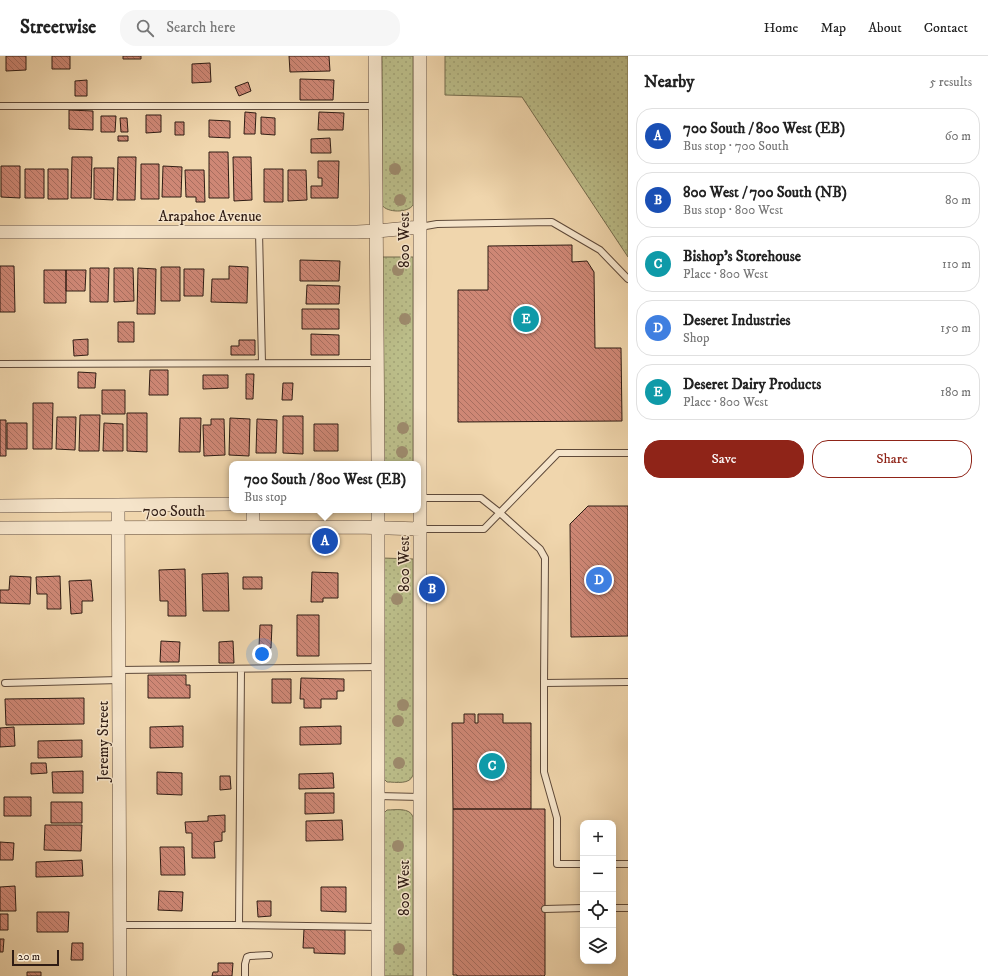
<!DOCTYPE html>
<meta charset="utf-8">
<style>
body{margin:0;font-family:"IM FELL DW Pica",serif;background:#f6f6f6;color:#222}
.controls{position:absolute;right:12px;bottom:12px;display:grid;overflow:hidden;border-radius:8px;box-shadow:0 2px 10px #0003}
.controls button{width:36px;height:36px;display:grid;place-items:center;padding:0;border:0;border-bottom:1px solid #e0e0e0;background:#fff;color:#222;font:20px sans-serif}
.scale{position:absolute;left:12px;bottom:10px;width:47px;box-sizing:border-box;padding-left:4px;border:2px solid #2f1c14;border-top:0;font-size:11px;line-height:14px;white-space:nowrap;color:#2f1c14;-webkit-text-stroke:3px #f5e4ca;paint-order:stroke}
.you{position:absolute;left:262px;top:598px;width:14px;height:14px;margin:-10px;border:3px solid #fff;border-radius:50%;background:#1a73e8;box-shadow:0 0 0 6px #1a73e833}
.badge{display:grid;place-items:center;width:26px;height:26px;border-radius:50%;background:#8f2418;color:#fff;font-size:13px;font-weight:700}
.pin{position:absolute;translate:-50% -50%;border:2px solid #fff;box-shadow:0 1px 4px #0006}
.popup{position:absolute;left:229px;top:405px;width:192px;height:52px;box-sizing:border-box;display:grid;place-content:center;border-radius:8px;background:#fff;filter:drop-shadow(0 1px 3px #0005);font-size:13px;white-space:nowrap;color:#767676}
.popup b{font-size:15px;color:#222}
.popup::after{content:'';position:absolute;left:50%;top:100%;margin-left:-8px;border:8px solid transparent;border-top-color:#fff}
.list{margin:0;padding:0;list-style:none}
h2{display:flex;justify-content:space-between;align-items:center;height:52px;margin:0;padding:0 16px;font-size:17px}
h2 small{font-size:13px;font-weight:400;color:#767676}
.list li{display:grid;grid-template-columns:26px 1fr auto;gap:12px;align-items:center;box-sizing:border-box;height:56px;margin:0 8px 8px;padding:0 8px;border:1px solid #e0e0e0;border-radius:16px}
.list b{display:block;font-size:15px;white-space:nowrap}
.list p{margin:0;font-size:13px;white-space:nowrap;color:#767676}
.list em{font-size:13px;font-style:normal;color:#767676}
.actions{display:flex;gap:8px;padding:12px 16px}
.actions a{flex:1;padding:9px 0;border:1px solid #8f2418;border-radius:16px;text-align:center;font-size:14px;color:#8f2418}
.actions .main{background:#8f2418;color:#fff}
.icon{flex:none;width:22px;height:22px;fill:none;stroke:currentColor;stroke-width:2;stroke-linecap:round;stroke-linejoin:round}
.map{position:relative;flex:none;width:628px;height:920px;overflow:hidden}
header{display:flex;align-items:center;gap:24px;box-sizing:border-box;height:56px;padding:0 20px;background:#fff;border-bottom:1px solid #e0e0e0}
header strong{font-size:19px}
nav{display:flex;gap:22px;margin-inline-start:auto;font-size:14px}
.search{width:280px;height:36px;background:#f6f6f6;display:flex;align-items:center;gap:10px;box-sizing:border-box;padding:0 14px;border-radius:16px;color:#767676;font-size:15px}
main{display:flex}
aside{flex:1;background:#fff}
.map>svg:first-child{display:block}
</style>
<header>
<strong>Streetwise</strong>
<div class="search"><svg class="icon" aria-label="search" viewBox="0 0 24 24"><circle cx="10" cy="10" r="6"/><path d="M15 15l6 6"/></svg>Search here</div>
<nav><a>Home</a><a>Map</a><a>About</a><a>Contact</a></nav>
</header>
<main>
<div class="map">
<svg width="628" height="920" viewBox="0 0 628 920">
<defs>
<pattern id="green-dots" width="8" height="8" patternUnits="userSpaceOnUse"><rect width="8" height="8" fill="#bbbd89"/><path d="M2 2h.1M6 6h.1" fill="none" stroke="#a1a275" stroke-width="1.8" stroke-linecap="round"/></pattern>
<pattern id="building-back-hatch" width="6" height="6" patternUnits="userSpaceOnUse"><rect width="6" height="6" fill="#ce8775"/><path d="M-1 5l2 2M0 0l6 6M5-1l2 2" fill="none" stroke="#a86e5f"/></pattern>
</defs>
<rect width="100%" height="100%" fill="#f0d6ad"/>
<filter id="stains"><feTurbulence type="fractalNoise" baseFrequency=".005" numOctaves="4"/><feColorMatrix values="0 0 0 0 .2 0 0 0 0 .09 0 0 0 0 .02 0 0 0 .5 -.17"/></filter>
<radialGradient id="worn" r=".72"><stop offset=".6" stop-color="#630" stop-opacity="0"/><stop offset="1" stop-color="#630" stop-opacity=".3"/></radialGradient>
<!-- green -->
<path fill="url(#green-dots)" stroke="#756c4e" d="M382,0H413V149C408,157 387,157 382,149Z
M445,0H628V201L522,41L445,39Z
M382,201H413V408H382Z
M382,502L413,503V719C410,729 396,726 387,726L383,722Z
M387,754C395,754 410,751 413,761V920H382L383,758Z"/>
<!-- building -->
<path fill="url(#building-back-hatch)" stroke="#2f1c14" d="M6,0H26V14L6,15Z
M52,0H70V13H52Z
M123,0H141V3H123Z
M289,0H329L330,15L290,16Z
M210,7L211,26L192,27V8Z
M300,23L334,24L333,44H300Z
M87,24V40H75V25Z
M248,26L251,35L239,40L235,31Z
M69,54L93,55V74L69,73Z
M245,56L256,57L255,78H244Z
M319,56L344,57L343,74H318Z
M146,59H161V76L146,77Z
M101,60H116L115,76H101Z
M261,61L275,62V79L261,78Z
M120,62H127L128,76H121Z
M209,64L230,65V82L209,81Z
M175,66H184V79H175Z
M118,80H128V85H118Z
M330,82L331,97H311V83Z
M209,96H228L229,142H209Z
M72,101H92L91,142H71Z
M118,101H136L135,144H117Z
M233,101H251L252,144L234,145Z
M318,105H339L338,142H311V130H322V122H318Z
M141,108H159V143H141Z
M1,110H20V142L1,141Z
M163,110L182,111L181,141H162Z
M94,112H114L113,144L94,143Z
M25,113H44V142H25Z
M48,113H68V143H48Z
M264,113H283V146H264Z
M185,114H204L205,146H196V141H186Z
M288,114H306L307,144L288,145Z
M572,189V206L587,205L594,216L595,292H621L622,365L458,366V234H488V190Z
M300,204L340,205L339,225H300Z
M0,210H14L15,256H0Z
M229,210L248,211L247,247L211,246L212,223H229Z
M161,211H180V245H161Z
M90,212H109L108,246H90Z
M114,212H133L134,245L114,246Z
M138,212L156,213L155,258H137Z
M184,213H204L203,240H184Z
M44,214H66V247H44Z
M66,214H86L85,235H66Z
M307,229L340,230L339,248H306Z
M302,253H339V273H302Z
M118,266H134V286H118Z
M311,278L339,279V299H311Z
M88,283V299L74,300L73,284Z
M239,284H255V299H231V290H239Z
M150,314H168V339H149Z
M78,316L96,317L95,332H78Z
M246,318H254L253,343H246Z
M203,319H228V332L203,333Z
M283,327H293L292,344H282Z
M102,334H125V358H102Z
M33,347H53L52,393H33Z
M127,357H147V396L127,395Z
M80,359H100L99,395H79Z
M283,360H303V398L283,397Z
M57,361H76L75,394L56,393Z
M180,362H201L200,396H179Z
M230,362L250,363L249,400L229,399Z
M211,363H224L225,399L204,400L203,369H211Z
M257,363L277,364L276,397H256Z
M0,364H6V400H0Z
M7,367H27V393H7Z
M104,367L123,368V395H103Z
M314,368H338V395H314Z
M588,450H628V580L571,581L570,468Z
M185,513L186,560H168V545H160L159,514Z
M312,516L338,517V542H323V546H311Z
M228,517L229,555H203L202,518Z
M10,520L31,521L30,548L0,547V534H9Z
M60,520L61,553H47V538H37L36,521Z
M243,521H262V533H243Z
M91,524L93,545H82V557L71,558L69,525Z
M297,559H319V600H297Z
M260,569H272L271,592L259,591Z
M161,585L180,586L179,606H160Z
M233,585L234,607H219V586Z
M148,619H186V629H190V642H148Z
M301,622L344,623V635H337V643H321V652H304V643H300Z
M272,623H291V647H272Z
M84,642V668L6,669L5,643Z
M464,658H475V667H478V658H503V667H531V753H453L452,667H464Z
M183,670V691L150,692V671Z
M341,670V688L300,689V671Z
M14,671L15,690L0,691V672Z
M82,684V701L38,702V685Z
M31,707H46L47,717L31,718Z
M83,715V737H53L52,716Z
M157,716L182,717V739L157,738Z
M333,717L334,732L299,733V718Z
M220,720H230L231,733L220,734Z
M305,737H334V757L305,758Z
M4,741H31V760H4Z
M51,746H82V767H51Z
M453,753H545V919L544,920H457V919H453Z
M225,759V776H222V785L214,786L215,802H192V777H186L185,766L208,765V760Z
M342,764L343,784L306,785V765Z
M45,769H82L81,795L44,794Z
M0,786L14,787L13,804H0Z
M160,791H184L185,819H161Z
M82,804L83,820L36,821V806Z
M15,830L16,855H0V831Z
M321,831H346V856L321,855Z
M159,835L183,836L182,855L158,854Z
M257,845H271V860L258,861Z
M37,856H69L68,876H37Z
M0,858H8V874H0Z
M304,873L345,874V898L314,897V892H303Z
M0,883H4L3,896H0Z
M72,887H83V904H71Z
M218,907H233L232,920H212L213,916H218Z
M27,916H41V920H27Z"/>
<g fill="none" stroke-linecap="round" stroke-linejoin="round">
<defs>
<path id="lane" d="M0,50H376
M420,171L437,168L552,166L600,194L628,223
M259,176L262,307
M0,308L378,307
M420,442H481L500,457L540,493L545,502L544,627L628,626
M420,473H484L558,397H628
M119,614L378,611
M5,627L119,624
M544,627V716L557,762V808H583
M378,740L420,741
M613,808H628
M613,852H628
M545,853L583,852
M120,869H239L378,871
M239,869L241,613
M245,920V908L247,901L250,900L269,899"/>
<path id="street" d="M375,0L378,408
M420,0V920
M0,176H357L377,175L420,171
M118,449L120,920
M0,450L232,448
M253,471V454
M0,472L358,471L420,473
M378,920V454"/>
</defs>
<!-- lane casing -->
<use href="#lane" stroke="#5f4a3a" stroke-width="8"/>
<!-- street casing -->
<use href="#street" stroke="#5f4a3a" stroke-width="14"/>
<!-- lane -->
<use href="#lane" stroke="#f5e4ca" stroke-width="6"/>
<!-- street -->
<use href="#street" stroke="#f5e4ca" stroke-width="13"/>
</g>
<!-- trees -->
<g fill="#9d8a6c">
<circle cx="395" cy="113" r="6"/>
<circle cx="400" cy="144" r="6"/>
<circle cx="398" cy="214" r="6"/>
<circle cx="405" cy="263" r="6"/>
<circle cx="403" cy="372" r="6"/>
<circle cx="402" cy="396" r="6"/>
<circle cx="397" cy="543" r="6"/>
<circle cx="403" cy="649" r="6"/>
<circle cx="398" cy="665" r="6"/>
<circle cx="399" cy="707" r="6"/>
<circle cx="398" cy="790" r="6"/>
<circle cx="399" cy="893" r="6"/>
</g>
<g text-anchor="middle" stroke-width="3" stroke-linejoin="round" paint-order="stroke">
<!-- street labels -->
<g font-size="15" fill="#2f1c14" stroke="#f5e4ca">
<text x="210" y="165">Arapahoe Avenue</text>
<text transform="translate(404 184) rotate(-90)" y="5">800 West</text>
<text x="174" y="460">700 South</text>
<text transform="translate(404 508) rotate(-90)" y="5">800 West</text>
<text transform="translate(103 685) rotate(-90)" y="5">Jeremy Street</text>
<text transform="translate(404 832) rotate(-90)" y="5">800 West</text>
</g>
</g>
<rect width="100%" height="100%" filter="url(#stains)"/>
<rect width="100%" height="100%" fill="url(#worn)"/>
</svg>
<div class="controls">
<button>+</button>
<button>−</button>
<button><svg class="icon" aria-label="locate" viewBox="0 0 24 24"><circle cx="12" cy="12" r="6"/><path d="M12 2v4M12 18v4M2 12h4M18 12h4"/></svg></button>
<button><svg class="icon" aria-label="layers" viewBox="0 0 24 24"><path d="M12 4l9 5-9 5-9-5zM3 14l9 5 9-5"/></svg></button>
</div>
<div class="scale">20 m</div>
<div class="you"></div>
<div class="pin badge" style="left:325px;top:485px;background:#1a4fb4">A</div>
<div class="popup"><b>700 South / 800 West (EB)</b>Bus stop</div>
<div class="pin badge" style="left:432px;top:533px;background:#1a4fb4">B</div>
<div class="pin badge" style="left:492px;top:710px;background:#0f9aa8">C</div>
<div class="pin badge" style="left:599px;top:524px;background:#3f7fe0">D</div>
<div class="pin badge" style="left:526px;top:263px;background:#0f9aa8">E</div>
</div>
<aside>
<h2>Nearby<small>5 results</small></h2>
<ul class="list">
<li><span class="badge" style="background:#1a4fb4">A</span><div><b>700 South / 800 West (EB)</b><p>Bus stop · 700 South</p></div><em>60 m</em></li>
<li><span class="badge" style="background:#1a4fb4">B</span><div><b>800 West / 700 South (NB)</b><p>Bus stop · 800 West</p></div><em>80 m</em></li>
<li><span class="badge" style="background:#0f9aa8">C</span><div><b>Bishop's Storehouse</b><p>Place · 800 West</p></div><em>110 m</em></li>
<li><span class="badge" style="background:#3f7fe0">D</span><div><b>Deseret Industries</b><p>Shop</p></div><em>150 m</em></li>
<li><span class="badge" style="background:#0f9aa8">E</span><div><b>Deseret Dairy Products</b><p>Place · 800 West</p></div><em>180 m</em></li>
</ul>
<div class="actions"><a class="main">Save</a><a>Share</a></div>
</aside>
</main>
